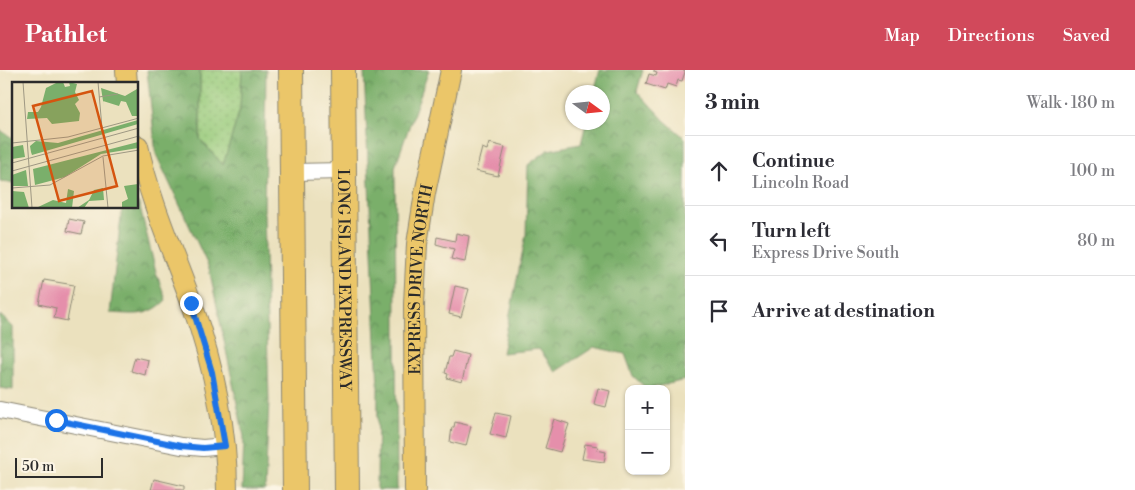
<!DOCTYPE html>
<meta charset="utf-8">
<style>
body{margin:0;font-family:"Libre Bodoni",serif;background:#f2f2f3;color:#2b2b33}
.controls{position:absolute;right:15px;bottom:15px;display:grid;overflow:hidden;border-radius:10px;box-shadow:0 1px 4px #0004}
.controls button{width:45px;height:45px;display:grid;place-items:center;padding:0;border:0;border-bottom:1px solid #e1e1e2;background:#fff;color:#2b2b33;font:25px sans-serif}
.compass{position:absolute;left:565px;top:15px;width:45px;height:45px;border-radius:50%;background:#fff;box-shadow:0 1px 4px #0004;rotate:105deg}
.scale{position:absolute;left:15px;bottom:12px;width:88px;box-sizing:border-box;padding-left:5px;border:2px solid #2b2b2b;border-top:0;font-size:14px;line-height:18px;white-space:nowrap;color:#2b2b2b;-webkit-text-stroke:4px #fcf5e5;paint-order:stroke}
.stop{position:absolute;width:15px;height:15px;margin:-11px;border:4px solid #1a73e8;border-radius:50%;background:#fff}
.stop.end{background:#1a73e8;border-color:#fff;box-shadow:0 1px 5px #0008}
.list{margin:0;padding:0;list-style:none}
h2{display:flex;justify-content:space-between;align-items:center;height:65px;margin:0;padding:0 20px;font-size:21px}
h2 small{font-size:16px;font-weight:400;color:#7c7c81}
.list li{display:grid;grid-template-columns:32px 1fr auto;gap:15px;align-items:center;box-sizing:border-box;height:70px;padding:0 20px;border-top:1px solid #e1e1e2}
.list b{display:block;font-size:19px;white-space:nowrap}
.list p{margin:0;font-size:16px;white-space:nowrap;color:#7c7c81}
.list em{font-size:16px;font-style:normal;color:#7c7c81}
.icon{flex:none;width:28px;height:28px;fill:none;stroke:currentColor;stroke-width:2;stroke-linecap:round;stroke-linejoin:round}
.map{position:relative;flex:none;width:685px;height:420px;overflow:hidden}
header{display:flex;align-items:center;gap:30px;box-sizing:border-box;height:70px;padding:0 25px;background:#d1495b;color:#fff}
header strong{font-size:24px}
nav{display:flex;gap:28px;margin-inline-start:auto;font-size:18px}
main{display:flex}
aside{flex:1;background:#fff}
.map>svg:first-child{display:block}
</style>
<header>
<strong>Pathlet</strong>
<nav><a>Map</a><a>Directions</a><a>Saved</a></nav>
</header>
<main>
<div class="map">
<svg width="685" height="420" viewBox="0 0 685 420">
<defs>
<pattern id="grass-dots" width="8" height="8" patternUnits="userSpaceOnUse" patternTransform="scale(1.25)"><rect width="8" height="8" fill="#98cb7b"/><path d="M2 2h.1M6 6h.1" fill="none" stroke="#83ae6a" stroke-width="1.8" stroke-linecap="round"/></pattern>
<pattern id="forest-crowns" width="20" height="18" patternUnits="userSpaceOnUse" patternTransform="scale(1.25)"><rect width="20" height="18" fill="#7aaf6b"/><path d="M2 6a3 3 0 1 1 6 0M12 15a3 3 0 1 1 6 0" fill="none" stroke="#648f58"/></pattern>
</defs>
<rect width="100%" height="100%" fill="#fcf5e5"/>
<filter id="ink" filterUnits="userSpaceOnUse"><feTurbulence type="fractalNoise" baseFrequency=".02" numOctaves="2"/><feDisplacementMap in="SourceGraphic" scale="10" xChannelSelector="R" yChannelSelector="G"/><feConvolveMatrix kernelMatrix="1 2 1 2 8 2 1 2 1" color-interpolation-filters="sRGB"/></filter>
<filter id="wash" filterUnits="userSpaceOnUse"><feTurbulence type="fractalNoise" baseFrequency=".0096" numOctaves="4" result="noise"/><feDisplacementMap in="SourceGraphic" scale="20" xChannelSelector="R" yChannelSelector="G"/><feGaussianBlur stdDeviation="1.12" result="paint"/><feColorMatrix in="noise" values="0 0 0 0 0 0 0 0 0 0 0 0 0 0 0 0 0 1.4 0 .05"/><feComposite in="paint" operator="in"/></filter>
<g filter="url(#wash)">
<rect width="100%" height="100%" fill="#ebe1be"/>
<!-- grass -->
<path fill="url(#grass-dots)" stroke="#627b53" d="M200,0H242L240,39L223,96L200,69Z"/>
<!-- forest -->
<path fill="url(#forest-crowns)" stroke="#526d4b" d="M147,0H200V69L223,95L240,39L242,0H266L264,143L269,331L265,420H242L244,367L209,198L156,84Z
M364,0H429L395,97L397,420H377L378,318Z
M600,0H643L637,21L665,51L685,68V310L647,319L633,306L625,284L594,277L556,302L539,279L502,283L526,165L528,95L548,80L581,74L586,53L602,52V22H594Z
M0,60L14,69V113L0,111Z
M138,132L140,137L156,202L166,230C148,248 134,244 110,243L122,138H138Z
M0,245L13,257V320L0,318Z"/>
<g id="blocks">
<!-- building -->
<path fill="#e58fab" d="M654,0H685V2L682,11L678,10L676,17L667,14L665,20L646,14L649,4L656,6L657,3L654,2Z
M489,73L505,77L498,106L476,101L482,78L487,80Z
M69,149L84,152L81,164L67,161Z
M456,163L469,166L465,192L451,189L454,179L436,174L437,167L455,171Z
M44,210L74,215L67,251L54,248L56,238L39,234Z
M455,216L469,219L461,247L449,244Z
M453,281L468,285L462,312L447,308L448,304L445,303L449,287H451Z
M135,287L148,290L145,305L131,301Z
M598,318L610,321L606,337L594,334Z
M496,343L511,346L506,368L490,364Z
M554,349L569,354L560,382L545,378Z
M455,352L471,356L466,376L450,372L452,357H454Z
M585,374L598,376L597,380L606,382L604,392L582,389Z
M154,409L184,416V420H151Z"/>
</g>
</g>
<g filter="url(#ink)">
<use href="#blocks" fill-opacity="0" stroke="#8b8674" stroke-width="1"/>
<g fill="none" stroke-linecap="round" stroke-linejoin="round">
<defs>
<path id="minor" d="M292,102L344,101
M0,340L181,376L203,378L225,376"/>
<g id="major">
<path d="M126,0L127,14"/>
<path d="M138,76C150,131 173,182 192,234C213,294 227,356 227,420"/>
<path id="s1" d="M415,420L414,234L417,174L425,123L451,0"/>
</g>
<g id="highway">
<path d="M291,0L295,420"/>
<path id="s2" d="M343,0L347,420"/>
</g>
</defs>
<!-- minor casing -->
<use href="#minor" stroke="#8b8674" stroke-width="18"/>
<!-- major casing -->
<use href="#major" stroke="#8b8674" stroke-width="22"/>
<!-- highway casing -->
<use href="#highway" stroke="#8b8674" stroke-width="26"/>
<!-- minor -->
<use href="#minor" stroke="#fff" stroke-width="16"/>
<!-- major -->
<use href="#major" stroke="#ebc669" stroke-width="20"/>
<!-- highway -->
<use href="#highway" stroke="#ebc669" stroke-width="24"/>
</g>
</g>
<g fill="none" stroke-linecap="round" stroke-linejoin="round" filter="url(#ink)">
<!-- route -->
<path stroke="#1a73e8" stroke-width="6" d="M56,350L181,376L203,378L225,376L212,302L191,233"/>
</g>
<g text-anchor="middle" stroke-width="4" stroke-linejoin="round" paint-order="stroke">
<!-- street labels -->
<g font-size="16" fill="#2b2b2b" stroke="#fcf5e5">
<text dy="6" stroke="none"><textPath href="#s1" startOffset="211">EXPRESS DRIVE NORTH</textPath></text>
<text dy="6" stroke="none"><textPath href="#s2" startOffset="210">LONG ISLAND EXPRESSWAY</textPath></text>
</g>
</g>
<!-- overview -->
<g transform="translate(12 12)">
<rect width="126" height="126" fill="#ebe1be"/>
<path d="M46,0H51L53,5L58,4L57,0L65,2L63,10L67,18L63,22L68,31L67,39L40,42L35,36L15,37L16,30H26L29,25L34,6ZM89,6L113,14L125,7L126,34H120L114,20L109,19L107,24L91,19L92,25ZM126,38V42L20,73L19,70L18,64L24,59L46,61ZM126,60V66L89,72L53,95L23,103L21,87ZM11,63L13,75L0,77V65ZM14,88L16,104H0V93ZM126,102V126H110V120L116,117L112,104ZM91,106L92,118L77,119L72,126H65L77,118L82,108ZM56,107L62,109L60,126H24L41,118L54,121ZM0,109L12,110L17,126H0Z" fill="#7aaf6b"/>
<path fill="none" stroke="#9e9883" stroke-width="1" d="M11,0L20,126M86,0L90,46M87,15L106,12M0,61L56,55L127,36M91,75L96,126M0,81L127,46M0,89L127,54M0,106L38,103L91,74L127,68"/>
<path fill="#d5540f" fill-opacity="0.15" stroke="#d5540f" stroke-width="2.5" d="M80,9L105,104L47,119L21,24Z"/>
<rect width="126" height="126" fill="none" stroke="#2b2b2b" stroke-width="2.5"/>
</g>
</svg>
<div class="controls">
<button>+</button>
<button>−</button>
</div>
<svg class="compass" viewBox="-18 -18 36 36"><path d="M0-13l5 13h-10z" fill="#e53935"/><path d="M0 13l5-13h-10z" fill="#7c7c81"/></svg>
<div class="scale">50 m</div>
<div class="stop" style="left:56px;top:350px"></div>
<div class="stop end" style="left:191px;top:233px"></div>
</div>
<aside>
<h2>3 min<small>Walk · 180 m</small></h2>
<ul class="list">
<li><svg class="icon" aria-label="ahead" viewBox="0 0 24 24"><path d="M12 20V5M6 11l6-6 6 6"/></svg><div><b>Continue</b><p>Lincoln Road</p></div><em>100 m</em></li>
<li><svg class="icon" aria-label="left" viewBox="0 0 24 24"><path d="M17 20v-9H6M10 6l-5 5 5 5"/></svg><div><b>Turn left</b><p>Express Drive South</p></div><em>80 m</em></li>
<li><svg class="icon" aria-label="arrive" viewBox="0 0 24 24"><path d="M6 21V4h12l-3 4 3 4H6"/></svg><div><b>Arrive at destination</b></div></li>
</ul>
</aside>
</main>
